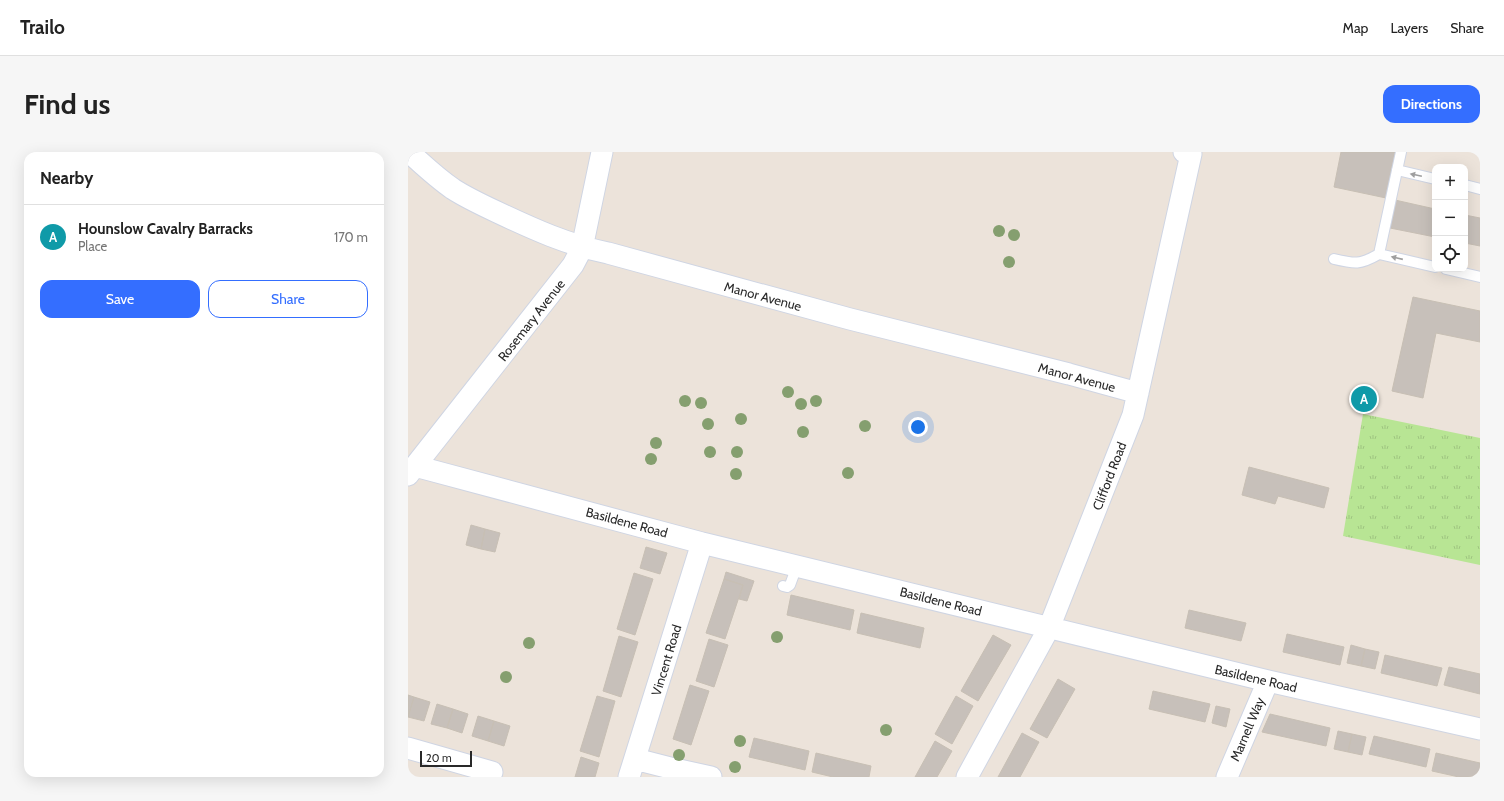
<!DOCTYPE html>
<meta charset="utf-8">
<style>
body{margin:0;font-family:Cabin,sans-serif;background:#f6f6f6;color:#222}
.controls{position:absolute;right:12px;top:12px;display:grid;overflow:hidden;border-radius:8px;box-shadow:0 4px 16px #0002}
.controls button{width:36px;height:36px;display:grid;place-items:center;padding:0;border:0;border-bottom:1px solid #e0e0e0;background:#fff;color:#222;font:20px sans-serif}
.scale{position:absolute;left:12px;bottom:10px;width:52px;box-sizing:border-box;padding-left:4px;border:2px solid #292929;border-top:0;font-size:11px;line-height:14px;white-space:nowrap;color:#292929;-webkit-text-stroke:3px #fff;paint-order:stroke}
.you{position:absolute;left:510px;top:275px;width:14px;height:14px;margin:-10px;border:3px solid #fff;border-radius:50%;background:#1a73e8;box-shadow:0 0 0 6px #1a73e833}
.badge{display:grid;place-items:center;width:26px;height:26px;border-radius:50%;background:#346eff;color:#fff;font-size:13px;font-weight:700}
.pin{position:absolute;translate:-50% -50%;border:2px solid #fff;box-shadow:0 1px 4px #0006}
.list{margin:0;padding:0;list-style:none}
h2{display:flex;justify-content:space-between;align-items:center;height:52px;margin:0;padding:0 16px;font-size:17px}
h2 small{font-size:13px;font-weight:400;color:#767676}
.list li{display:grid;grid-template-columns:26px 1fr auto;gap:12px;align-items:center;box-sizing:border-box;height:64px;padding:0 16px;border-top:1px solid #e0e0e0}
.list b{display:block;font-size:15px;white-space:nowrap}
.list p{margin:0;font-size:13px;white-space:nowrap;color:#767676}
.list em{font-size:13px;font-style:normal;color:#767676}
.actions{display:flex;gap:8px;padding:12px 16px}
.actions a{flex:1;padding:9px 0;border:1px solid #346eff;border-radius:12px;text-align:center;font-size:14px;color:#346eff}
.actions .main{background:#346eff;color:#fff}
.icon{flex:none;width:22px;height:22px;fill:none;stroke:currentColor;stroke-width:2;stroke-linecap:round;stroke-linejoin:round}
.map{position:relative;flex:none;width:1072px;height:625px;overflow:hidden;border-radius:12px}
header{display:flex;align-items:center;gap:24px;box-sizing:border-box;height:56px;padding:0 20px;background:#fff;border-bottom:1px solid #e0e0e0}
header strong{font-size:19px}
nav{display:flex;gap:22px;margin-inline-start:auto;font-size:14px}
.intro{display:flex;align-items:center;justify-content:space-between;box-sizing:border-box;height:96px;padding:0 24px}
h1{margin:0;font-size:28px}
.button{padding:10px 18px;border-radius:12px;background:#346eff;color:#fff;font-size:14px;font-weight:700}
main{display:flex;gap:24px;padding:0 24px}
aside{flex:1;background:#fff;border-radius:12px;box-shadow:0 4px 16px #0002}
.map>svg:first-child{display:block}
</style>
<header>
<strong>Trailo</strong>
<nav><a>Map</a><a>Layers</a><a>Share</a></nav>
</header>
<div class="intro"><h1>Find us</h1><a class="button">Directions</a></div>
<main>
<aside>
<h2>Nearby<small></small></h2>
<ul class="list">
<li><span class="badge" style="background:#0f9aa8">A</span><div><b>Hounslow Cavalry Barracks</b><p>Place</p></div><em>170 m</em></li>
</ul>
<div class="actions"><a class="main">Save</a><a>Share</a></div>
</aside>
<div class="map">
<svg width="1072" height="625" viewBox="0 0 1072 625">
<defs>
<pattern id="grass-tufts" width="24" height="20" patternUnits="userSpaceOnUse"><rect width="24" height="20" fill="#b8e594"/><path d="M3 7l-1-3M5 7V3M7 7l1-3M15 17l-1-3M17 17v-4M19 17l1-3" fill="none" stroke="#9ec480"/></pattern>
</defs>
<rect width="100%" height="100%" fill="#ece3da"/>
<!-- grass -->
<path fill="url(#grass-tufts)" d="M955,262L1072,286V413L935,384Z"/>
<!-- building -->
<path fill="#c7c0ba" stroke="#c7bfb4" d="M933,0H987L978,46L926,35Z
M987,48L1027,57V85L982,76Z
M1057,63L1072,66V94L1057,91Z
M1005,145L1072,159V190L1028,181L1015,246L984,239Z
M841,315L921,336L916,356L870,344L867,352L834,343Z
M63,373L77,377L73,397L58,393Z
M77,377L92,381L87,400L73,397Z
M238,395L259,401L252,422L232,416Z
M318,420L346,429L339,449L331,447L335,433L316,427Z
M226,421L245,427L227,483L209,477Z
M316,427L335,433L317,487L298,481Z
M383,443L446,458L442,478L379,463Z
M781,458L838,471L833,489L777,476Z
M453,461L516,476L512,496L449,481Z
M879,482L936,495L932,513L875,500Z
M585,483L603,493L570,549L553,539Z
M211,484L230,490L213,545L195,539Z
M301,487L320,493L306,535L288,529Z
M943,493L957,497L953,514L939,511Z
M957,497L971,500L967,517L953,514Z
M977,503L1034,516L1029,534L973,521Z
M1041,515L1072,522V542L1036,533Z
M650,527L667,537L639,586L622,577Z
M282,533L301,539L283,593L265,587Z
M745,539L802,552L797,570L741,557Z
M0,543L6,545L0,565Z
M189,544L207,549L191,605L172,599Z
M548,544L565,554L544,592L527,582Z
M6,545L22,550L16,569L0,565Z
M29,552L45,557L39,576L23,572Z
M808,554L822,557L818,575L804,571Z
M45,557L60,562L54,581L39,576Z
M862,562L922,576L918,594L854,580Z
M70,564L86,569L80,589L64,584Z
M86,569L102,574L96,594L80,589Z
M930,579L944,582L940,600L926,597Z
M614,581L631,590L612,625H590Z
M944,582L958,585L954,603L940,600Z
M966,584L1022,597L1018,615L961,602Z
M346,586L401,599L397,618L341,605Z
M527,589L544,599L529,625H507Z
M408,601L463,614L461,625H425L404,620Z
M1028,601L1072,611V625H1051L1024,619Z
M173,605L191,611L187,625H167Z"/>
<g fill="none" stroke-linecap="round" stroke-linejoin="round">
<defs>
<path id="lane" d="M993,0L971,102L1027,115
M989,18L1027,27
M1057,33L1072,37
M926,107C947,112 952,113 971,102
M1038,117L1072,125
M375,434L379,435L382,433L389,414"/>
<path id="street" d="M1,0C15,13 29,26 45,37C59,46 74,53 89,60C125,77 160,93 200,101L442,167L661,222L730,241
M7,314L165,113L174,96L194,0
M0,323L7,314L294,391L860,529L1072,577
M0,596L84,620
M227,607L262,616L303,625
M221,625L294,391
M559,625L641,476L725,263L783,2L776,0
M819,625L860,529"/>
</defs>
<!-- lane casing -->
<use href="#lane" stroke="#cfd5e3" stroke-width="12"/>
<!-- street casing -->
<use href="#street" stroke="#cfd5e3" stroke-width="23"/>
<!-- lane -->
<use href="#lane" stroke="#fff" stroke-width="10"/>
<!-- street -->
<use href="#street" stroke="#fff" stroke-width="21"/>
</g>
<!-- trees -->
<g fill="#859f6f">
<circle cx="591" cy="79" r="6"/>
<circle cx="606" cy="83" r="6"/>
<circle cx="601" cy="110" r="6"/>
<circle cx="380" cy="240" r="6"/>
<circle cx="277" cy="249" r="6"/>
<circle cx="408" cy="249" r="6"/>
<circle cx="293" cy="251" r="6"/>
<circle cx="393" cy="252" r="6"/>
<circle cx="333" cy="267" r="6"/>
<circle cx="300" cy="272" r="6"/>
<circle cx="457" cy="274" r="6"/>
<circle cx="395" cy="280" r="6"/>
<circle cx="248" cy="291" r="6"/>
<circle cx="302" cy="300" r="6"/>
<circle cx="329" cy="300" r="6"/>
<circle cx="243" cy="307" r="6"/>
<circle cx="440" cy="321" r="6"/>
<circle cx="328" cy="322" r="6"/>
<circle cx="369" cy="485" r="6"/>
<circle cx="121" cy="491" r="6"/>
<circle cx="98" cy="525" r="6"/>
<circle cx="478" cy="578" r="6"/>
<circle cx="332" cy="589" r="6"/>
<circle cx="271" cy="603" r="6"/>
<circle cx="327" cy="615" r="6"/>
</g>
<!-- one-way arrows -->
<defs><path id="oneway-solid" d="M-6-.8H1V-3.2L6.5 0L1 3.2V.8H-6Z"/></defs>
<g fill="#9f9f9f">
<use href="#oneway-solid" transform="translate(1008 23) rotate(-168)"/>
<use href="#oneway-solid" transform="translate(989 106) rotate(-167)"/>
</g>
<g text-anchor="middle" stroke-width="3" stroke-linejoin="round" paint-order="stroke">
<!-- street labels -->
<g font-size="13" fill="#292929" stroke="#fff">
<text transform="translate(355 144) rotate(15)" y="5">Manor Avenue</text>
<text transform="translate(123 168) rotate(-52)" y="5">Rosemary Avenue</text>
<text transform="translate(669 225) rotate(15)" y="5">Manor Avenue</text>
<text transform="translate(701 324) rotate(-69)" y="5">Clifford Road</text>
<text transform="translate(219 370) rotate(15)" y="5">Basildene Road</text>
<text transform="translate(533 449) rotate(14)" y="5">Basildene Road</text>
<text transform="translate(258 508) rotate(-73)" y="5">Vincent Road</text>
<text transform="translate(848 526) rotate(13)" y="5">Basildene Road</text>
<text transform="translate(839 577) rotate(-67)" y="5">Marnell Way</text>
</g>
</g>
</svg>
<div class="controls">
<button>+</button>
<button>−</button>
<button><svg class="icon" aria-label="locate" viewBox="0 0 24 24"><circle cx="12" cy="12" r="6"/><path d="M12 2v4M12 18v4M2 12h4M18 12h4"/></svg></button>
</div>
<div class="scale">20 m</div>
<div class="you"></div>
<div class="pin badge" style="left:956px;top:247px;background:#0f9aa8">A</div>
</div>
</main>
